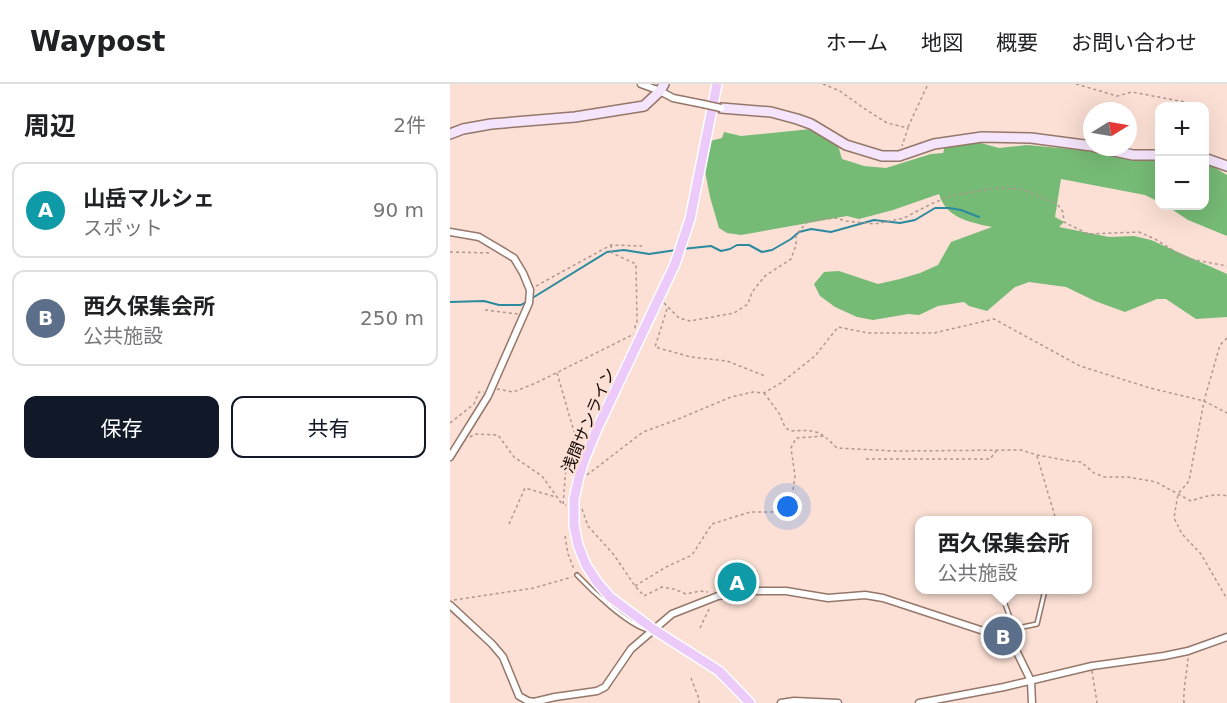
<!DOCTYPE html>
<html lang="ja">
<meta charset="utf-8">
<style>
body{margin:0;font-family:"DejaVu Sans","Noto Sans JP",sans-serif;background:#f6f6f6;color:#202124}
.controls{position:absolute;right:18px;top:18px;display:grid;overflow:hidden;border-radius:12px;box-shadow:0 6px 24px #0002}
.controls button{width:54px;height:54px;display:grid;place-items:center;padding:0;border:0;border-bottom:2px solid #e0e0e0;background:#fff;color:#202124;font:30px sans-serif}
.compass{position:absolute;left:633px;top:18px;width:54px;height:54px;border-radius:50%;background:#fff;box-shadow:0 6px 24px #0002;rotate:79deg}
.you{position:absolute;left:338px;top:423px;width:21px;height:21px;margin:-15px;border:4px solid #fff;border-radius:50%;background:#1a73e8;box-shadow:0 0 0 9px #1a73e833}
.badge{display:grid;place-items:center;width:39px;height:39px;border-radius:50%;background:#111827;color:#fff;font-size:20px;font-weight:700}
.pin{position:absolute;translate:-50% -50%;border:3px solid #fff;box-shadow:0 2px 6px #0006}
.popup{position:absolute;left:465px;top:432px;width:177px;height:78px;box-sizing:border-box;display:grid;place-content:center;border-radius:12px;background:#fff;filter:drop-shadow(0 2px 4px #0005);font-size:20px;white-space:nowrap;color:#757577}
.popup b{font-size:22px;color:#202124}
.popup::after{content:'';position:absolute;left:50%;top:100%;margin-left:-12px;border:12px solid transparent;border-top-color:#fff}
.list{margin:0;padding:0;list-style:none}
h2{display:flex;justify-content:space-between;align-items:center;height:78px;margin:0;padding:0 24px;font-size:26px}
h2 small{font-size:20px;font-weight:400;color:#757577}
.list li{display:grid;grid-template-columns:39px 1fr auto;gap:18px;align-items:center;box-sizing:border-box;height:96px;margin:0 12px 12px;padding:0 12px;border:2px solid #e0e0e0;border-radius:12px}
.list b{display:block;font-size:22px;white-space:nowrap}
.list p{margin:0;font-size:20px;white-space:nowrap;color:#757577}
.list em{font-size:20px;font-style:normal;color:#757577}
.actions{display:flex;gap:12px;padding:18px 24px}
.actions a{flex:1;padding:14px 0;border:2px solid #111827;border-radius:12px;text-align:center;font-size:21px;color:#111827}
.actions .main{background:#111827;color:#fff}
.map{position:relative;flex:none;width:777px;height:619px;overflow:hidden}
header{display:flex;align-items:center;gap:36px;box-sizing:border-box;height:84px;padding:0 30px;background:#fff;border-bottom:2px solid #e0e0e0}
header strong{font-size:28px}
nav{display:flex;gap:33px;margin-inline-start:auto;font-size:21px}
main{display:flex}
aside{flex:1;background:#fff}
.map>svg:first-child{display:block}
</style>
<header>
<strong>Waypost</strong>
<nav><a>ホーム</a><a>地図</a><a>概要</a><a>お問い合わせ</a></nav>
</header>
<main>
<aside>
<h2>周辺<small>2件</small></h2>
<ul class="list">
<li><span class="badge" style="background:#0f9aa8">A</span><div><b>山岳マルシェ</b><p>スポット</p></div><em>90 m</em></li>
<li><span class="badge" style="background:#5c6f8a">B</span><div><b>西久保集会所</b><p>公共施設</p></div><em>250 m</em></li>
</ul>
<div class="actions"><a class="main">保存</a><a>共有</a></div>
</aside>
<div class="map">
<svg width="777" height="619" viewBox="0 0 777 619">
<rect width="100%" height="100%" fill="#fce0d5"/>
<!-- forest -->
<path fill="#75ba75" d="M361,45C388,49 385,51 392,75L414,82L436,84L481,70L493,69L496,59L516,55L549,64L577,61L631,66L709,77V118L695,111L611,95L605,133L614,138L609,143L659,153L684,152L701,156L777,190V233L746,235L716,215H707L675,228L645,217L616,203L579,198L565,203L537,227L519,222L514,218L488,222L469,231L458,230L423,236L407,233L385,223L370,212L364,200L374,188L389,187L428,200L450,195L470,189L488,181L501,158L542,143C519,138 496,134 489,110L443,126L409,135L397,132L291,151L277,149L269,144L260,113L253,77L256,58L272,54L274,48L291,52Z
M755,78L777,91V152L738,136L717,122H754Z"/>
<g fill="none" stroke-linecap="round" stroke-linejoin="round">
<!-- stream -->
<path stroke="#2b8a9e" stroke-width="2" d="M232,165L261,162L271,167L280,165L287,161H299L312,168L322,166L341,155L349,148L361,145L381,148L424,136L450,139L465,136L485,124H499L511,126L529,133
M0,218L34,217L49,221H71L157,168L174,166L199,170L226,166"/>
</g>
<!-- building -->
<path fill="#c09f94" d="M283,493L293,497L291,503L281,499Z"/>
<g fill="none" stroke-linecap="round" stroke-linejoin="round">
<defs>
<path id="lane" d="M127,491C142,507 178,541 198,546
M555,506L554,517L563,542L561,554
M563,545L587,540L595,506"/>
<path id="street" d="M191,0L210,7L223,14L253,20
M0,148L29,153L64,174L73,189L80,206L79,219L38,312L0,373
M0,521L42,560L53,573L69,612L78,617L84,618L105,613L147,607L155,603L181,565L222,530L268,512L302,507H336L378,514L415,511L433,514L561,556L581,597L582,619
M331,619L344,617L388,619
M469,619L554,603L642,582L714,572L738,567L777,553"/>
<path id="secondary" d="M271,24L321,28L347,35L361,40L396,61L432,72H449L484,60L532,53L581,54L642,62
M0,50L13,45L41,40L125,33L194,22L210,7L214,0
M645,63L683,71H710
M754,74L777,82"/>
<path id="primary" d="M267,0L240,135L225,180L147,345L135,374L129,393L124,415V441L128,461L136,481L147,498L160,513L203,545L269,587L300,619"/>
</defs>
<!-- lane casing -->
<use href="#lane" stroke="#95776a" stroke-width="6"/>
<!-- street casing -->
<use href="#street" stroke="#95776a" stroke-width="9"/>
<!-- secondary casing -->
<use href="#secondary" stroke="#95776a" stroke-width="12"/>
<!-- primary casing -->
<use href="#primary" stroke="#fff" stroke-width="12"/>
<!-- path -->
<path stroke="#ad978e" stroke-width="1.5" stroke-dasharray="3 3" stroke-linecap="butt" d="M373,0L390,7L415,25L437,39L458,44L452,62
M626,0L667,12L682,8L735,18L734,22
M458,43L478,0
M161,161L162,169L186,180L187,237L184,246
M0,168L42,169
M86,202L161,161L192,162
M214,219L229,234L240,237L284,229L298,220L302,208L315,192L341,175L346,161V151L358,137L386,134L396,137L425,140L454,134L481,120L503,111L548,104L571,105L607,120L613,128L614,138L638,150L689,148L705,155L735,174L777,182
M217,225L205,263L241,273L277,277L315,292
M35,226L68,230
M777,254L770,261L754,317L739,397L728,410L724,434L732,450L751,470L777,515
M107,289L125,351L116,382L113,421H116
M47,305L63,308L86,299L184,250
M314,309L329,329L335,343L340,347C366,346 368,345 387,364L444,367L571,366L587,371L620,377L631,378L644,389L654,393H678L706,398L741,417C753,413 764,409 777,412
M0,339L24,320L29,308H34
M20,353L25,350L48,351L64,373L92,392L112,420
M587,372L606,436
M416,375H540L547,366
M137,391L193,348L226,336L281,313L303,308L314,309L331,299L365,272L388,243L418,249H484L544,235L630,282L700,304L754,317L777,329
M132,425L138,442L164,471L185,502L194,512L212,503L224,505L236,510L250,507L258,508
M59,440L75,404L106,413
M115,452L118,470L124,485
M185,502L216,483L242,471L262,440L300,428H340L345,392L341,364L346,354L375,352
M4,516L84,504L122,493
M250,544L260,523
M642,587L647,619
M241,594L249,615V619
M734,619C733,604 737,589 738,574"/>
<!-- lane -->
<use href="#lane" stroke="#fff" stroke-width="3"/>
<!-- street -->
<use href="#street" stroke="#fff" stroke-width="6"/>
<!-- secondary -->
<use href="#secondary" stroke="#f5e5fc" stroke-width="9"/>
<!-- primary -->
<use href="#primary" stroke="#eccbfa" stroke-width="9"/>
<defs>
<path id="street-bridge" d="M253,20L271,24"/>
</defs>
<!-- street-bridge casing -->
<use href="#street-bridge" stroke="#95776a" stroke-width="9" stroke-linecap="butt"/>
<!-- street-bridge -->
<use href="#street-bridge" stroke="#fff" stroke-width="6"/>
</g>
<g text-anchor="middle" stroke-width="5" stroke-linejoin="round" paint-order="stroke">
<!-- street labels -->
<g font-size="16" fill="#140905" stroke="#fce0d5">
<text transform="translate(138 336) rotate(-67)" y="6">浅間サンライン</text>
</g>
</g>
</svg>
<div class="controls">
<button>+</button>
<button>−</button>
</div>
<svg class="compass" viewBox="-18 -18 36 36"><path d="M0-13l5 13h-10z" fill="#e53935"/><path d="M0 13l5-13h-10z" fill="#757577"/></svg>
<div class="you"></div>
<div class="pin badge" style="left:287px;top:498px;background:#0f9aa8">A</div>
<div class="pin badge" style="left:553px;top:552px;background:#5c6f8a">B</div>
<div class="popup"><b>西久保集会所</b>公共施設</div>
</div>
</main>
